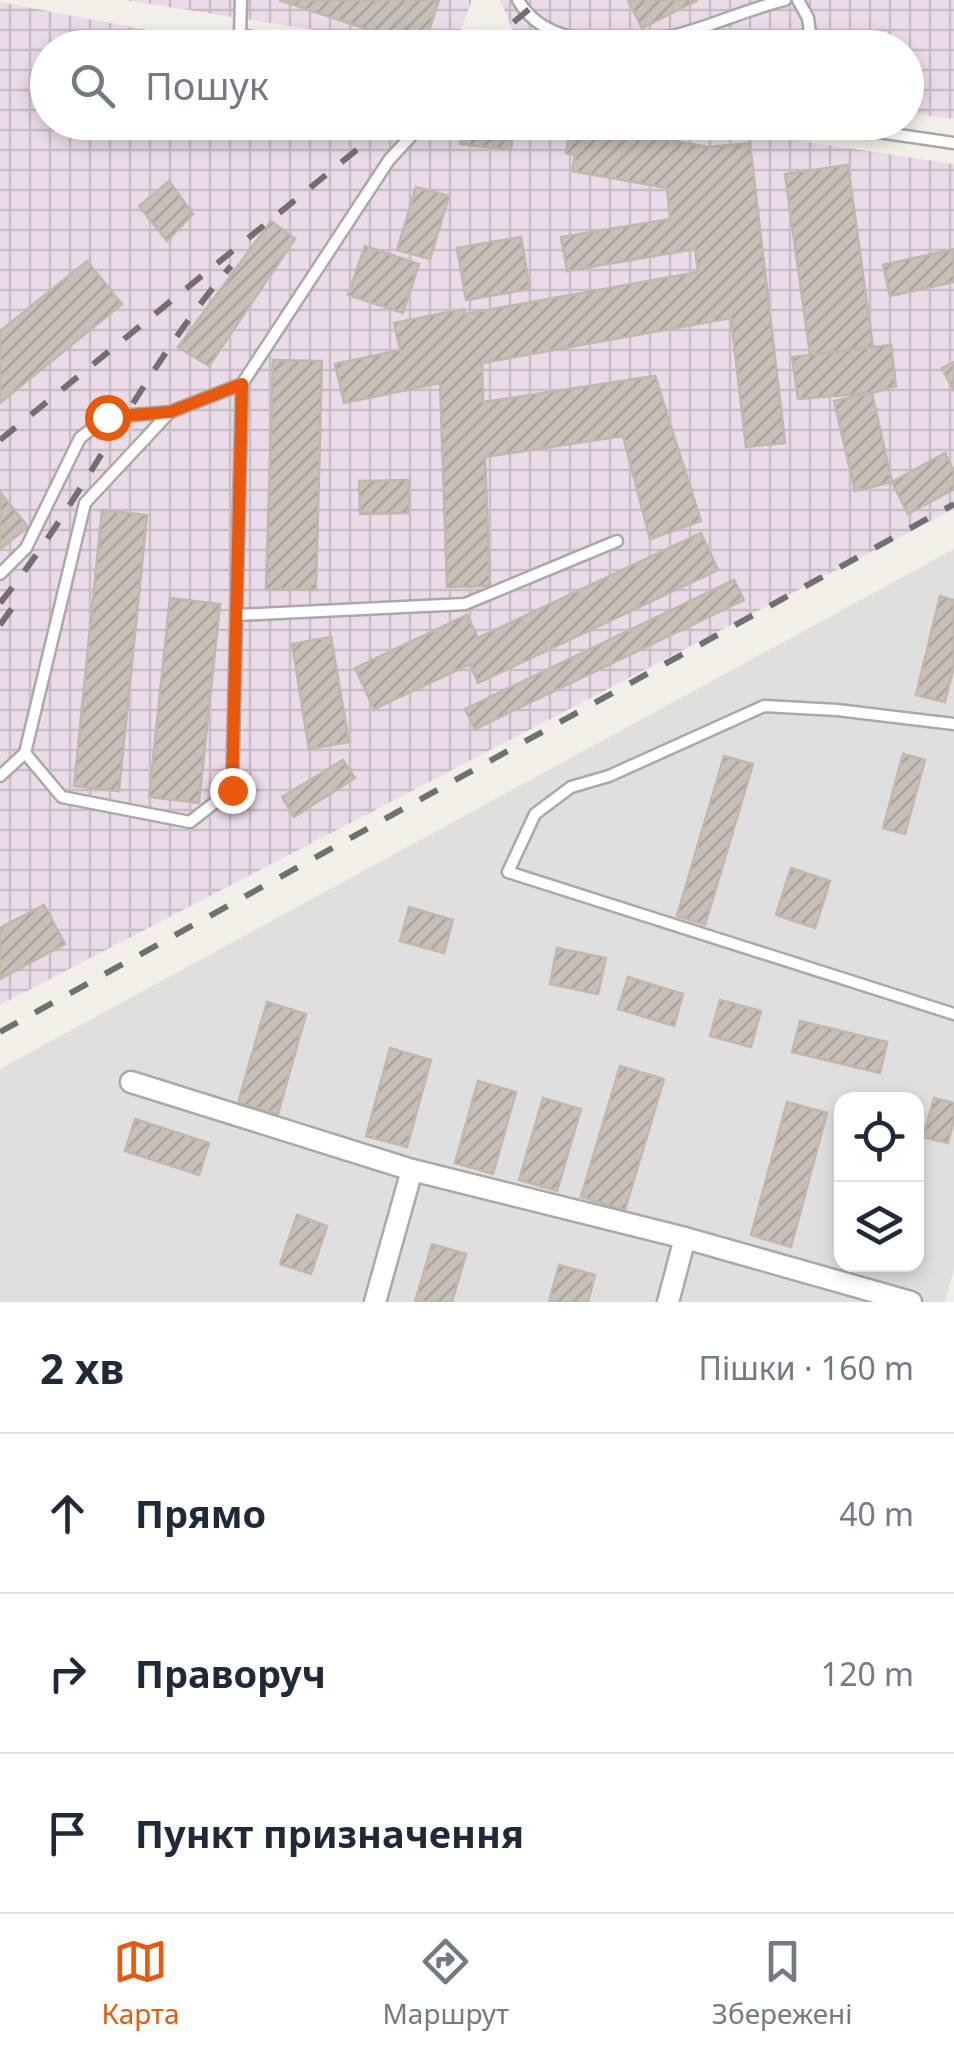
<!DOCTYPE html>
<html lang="uk">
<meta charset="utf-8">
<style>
body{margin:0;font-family:"Noto Sans",sans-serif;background:#f6f6f7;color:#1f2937}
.controls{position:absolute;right:30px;bottom:30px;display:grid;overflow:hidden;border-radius:20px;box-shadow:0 5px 15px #0003}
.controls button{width:90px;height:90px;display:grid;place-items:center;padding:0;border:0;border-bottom:2px solid #e0e1e3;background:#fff;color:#1f2937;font:50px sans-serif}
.stop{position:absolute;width:30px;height:30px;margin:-22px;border:8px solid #ea580c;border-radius:50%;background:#fff}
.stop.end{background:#ea580c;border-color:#fff;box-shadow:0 2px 10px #0008}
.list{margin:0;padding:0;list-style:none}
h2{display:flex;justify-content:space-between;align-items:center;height:130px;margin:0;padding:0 40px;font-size:42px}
h2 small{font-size:32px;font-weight:400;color:#747a83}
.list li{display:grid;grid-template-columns:65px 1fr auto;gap:30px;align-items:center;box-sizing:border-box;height:160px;padding:0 40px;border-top:2px solid #e0e1e3}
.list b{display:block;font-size:38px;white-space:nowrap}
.list em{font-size:32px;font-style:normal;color:#747a83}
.icon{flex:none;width:55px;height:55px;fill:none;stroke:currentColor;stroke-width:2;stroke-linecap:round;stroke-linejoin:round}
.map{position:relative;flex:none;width:954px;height:1302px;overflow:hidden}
.search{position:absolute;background:#fff;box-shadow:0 5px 15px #0003;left:30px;right:30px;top:30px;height:110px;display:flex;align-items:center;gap:25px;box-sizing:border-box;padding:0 35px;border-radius:55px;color:#747a83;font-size:38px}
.sheet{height:610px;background:#fff}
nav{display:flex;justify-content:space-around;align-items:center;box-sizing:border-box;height:140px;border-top:2px solid #e0e1e3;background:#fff;font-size:28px;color:#747a83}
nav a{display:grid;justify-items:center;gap:5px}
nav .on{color:#ea580c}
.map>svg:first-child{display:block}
</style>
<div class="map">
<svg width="954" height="1302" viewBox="0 0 954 1302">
<defs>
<pattern id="industrial-grid" width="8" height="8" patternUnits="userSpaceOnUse" patternTransform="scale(2.5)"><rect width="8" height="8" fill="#ebdbe8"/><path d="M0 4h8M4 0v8" fill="none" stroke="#c9bcc7"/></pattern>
<pattern id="building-hatch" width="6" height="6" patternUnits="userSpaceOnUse" patternTransform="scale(2.5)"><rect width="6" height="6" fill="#c7bfb8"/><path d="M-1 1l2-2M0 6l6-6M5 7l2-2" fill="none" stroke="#aba49e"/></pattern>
</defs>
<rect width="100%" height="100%" fill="#f2efe9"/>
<!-- residential -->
<path fill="#e0dfdf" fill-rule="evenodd" d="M954,549V1270L945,1302H0V1069ZM842,1100H916V1264H842Z"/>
<!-- industrial -->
<path fill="url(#industrial-grid)" d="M125,0H472L454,48L421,47Z
M500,0H954V119L907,113L906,48L520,47Z
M0,2L237,47L48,48V122L680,123L954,164V509L0,1005Z"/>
<!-- building -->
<path fill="url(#building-hatch)" stroke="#c4b6ab" stroke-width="2.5" d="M279,0H439L423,48Z
M628,0H698L642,28Z
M462,122H514L511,150L460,144Z
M571,122L708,147L750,143L785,443L746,447L731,318L482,363L483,402L655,376L701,521L650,539L623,436L485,457L490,586L447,587L440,383L344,403L335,364L400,350L394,323L464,309L465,314L698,272L695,249L567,271L561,237L670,219L667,188L572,171L575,155L566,153Z
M848,165L873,347L810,355L785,174Z
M169,181L193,214L167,241L139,206Z
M416,187L449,196L430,259L397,250Z
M271,221L295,239L209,366L178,347Z
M521,237L530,289L466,300L457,248Z
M365,246L419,264L403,313L348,295Z
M954,249V282L890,296L883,265Z
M87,261L122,304L0,403V331Z
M891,345L896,386L872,393L798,399L792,357Z
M273,360L322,361L316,590L266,589Z
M954,362V391L942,368Z
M872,393L892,482L855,491L834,401Z
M945,453L954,471V489L908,514L892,482Z
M409,480V513L360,514L359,481Z
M0,492L28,527L0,549Z
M102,510L147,515L119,791L74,786Z
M701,533L718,570L478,683L470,664L374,709L355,668L467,615L478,638Z
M734,580L744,600L475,729L465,709Z
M940,596L954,600V666L945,702L916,695Z
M170,598L220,604L199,803L149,797Z
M331,637L349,742L309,749L292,644Z
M903,754L925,760L905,834L883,828Z
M724,756L753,764L705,925L677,916Z
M343,760L355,778L294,817L282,797Z
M791,868L830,881L815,928L776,915Z
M44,905L65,944L0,979V928Z
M409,907L453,920L444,953L400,941Z
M557,948L606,958L598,994L550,984Z
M628,977L683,994L674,1026L618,1009Z
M720,1000L761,1011L751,1047L710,1036Z
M267,1002L306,1014L278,1114L238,1103Z
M800,1021L887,1042L880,1073L792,1052Z
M390,1048L431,1060L407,1147L366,1136Z
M620,1066L664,1079L625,1210L581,1197Z
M478,1081L516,1092L493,1174L455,1163Z
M543,1098L581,1109L557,1191L519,1180Z
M934,1098L954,1103V1120L948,1143L923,1137Z
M787,1102L827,1113L791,1247L751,1235Z
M135,1119L209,1143L199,1175L125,1151Z
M297,1215L327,1226L311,1274L280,1264Z
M432,1244L466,1254L452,1302H415Z
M559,1265L595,1275L588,1302H549Z"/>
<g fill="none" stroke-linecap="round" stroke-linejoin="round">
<defs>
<path id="service" d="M241,0L240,35L314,48
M518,0C543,45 612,47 659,39C699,32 743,10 785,0
M798,0L808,18L812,48
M810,122L954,143
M0,574L26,548L80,438L107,417L170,412L242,384
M236,615L465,604L617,541
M954,724L837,710L764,706L609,776L571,787L535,814L508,872L954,1014
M25,753L62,797L190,822L232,789L242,384L389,160L424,122
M0,776L25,753L85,503L170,412"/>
<path id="minor" d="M131,1082L412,1170L685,1238L911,1302
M375,1302L412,1170
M668,1302L685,1238"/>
</defs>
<!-- service casing -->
<use href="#service" stroke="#a9a9a9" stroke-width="15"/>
<!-- minor casing -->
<use href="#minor" stroke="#a9a9a9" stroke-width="25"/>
<!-- service -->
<use href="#service" stroke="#fff" stroke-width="10"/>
<!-- minor -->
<use href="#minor" stroke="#fff" stroke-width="20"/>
<!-- rail -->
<path stroke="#707070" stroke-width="6" stroke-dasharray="20 20" stroke-linecap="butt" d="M483,48L540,0
M0,440L391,122
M0,603C86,497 142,369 231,266
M0,625L22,594
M0,1032L954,504"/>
</g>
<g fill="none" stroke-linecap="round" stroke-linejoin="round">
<!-- route -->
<path stroke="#ea580c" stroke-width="12" d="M107,417L170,412L242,384L232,790"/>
</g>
</svg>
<div class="controls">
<button><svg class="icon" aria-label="locate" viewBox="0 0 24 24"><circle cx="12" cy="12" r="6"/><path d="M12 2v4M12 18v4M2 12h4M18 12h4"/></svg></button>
<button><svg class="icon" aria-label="layers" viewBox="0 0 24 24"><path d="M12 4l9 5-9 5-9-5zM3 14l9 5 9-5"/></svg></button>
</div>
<div class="stop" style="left:107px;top:417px"></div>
<div class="stop end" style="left:232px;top:790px"></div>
<div class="search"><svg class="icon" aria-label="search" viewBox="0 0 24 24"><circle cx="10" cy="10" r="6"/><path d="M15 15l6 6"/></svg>Пошук</div>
</div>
<section class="sheet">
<h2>2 хв<small>Пішки · 160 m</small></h2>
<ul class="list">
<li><svg class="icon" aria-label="ahead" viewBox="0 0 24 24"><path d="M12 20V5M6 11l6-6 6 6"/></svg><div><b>Прямо</b></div><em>40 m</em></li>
<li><svg class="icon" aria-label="right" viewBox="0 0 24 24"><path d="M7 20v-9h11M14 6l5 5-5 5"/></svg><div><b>Праворуч</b></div><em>120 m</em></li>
<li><svg class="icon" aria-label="arrive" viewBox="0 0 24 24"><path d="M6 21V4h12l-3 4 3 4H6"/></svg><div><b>Пункт призначення</b></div></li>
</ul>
</section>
<nav>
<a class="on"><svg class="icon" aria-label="map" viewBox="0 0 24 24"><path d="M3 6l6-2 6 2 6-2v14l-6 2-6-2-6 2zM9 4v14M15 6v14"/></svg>Карта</a>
<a><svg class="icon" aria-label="directions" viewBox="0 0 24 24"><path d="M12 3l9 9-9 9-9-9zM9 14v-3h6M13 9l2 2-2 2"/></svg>Маршрут</a>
<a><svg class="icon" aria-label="saved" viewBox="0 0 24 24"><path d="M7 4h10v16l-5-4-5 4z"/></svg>Збережені</a>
</nav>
